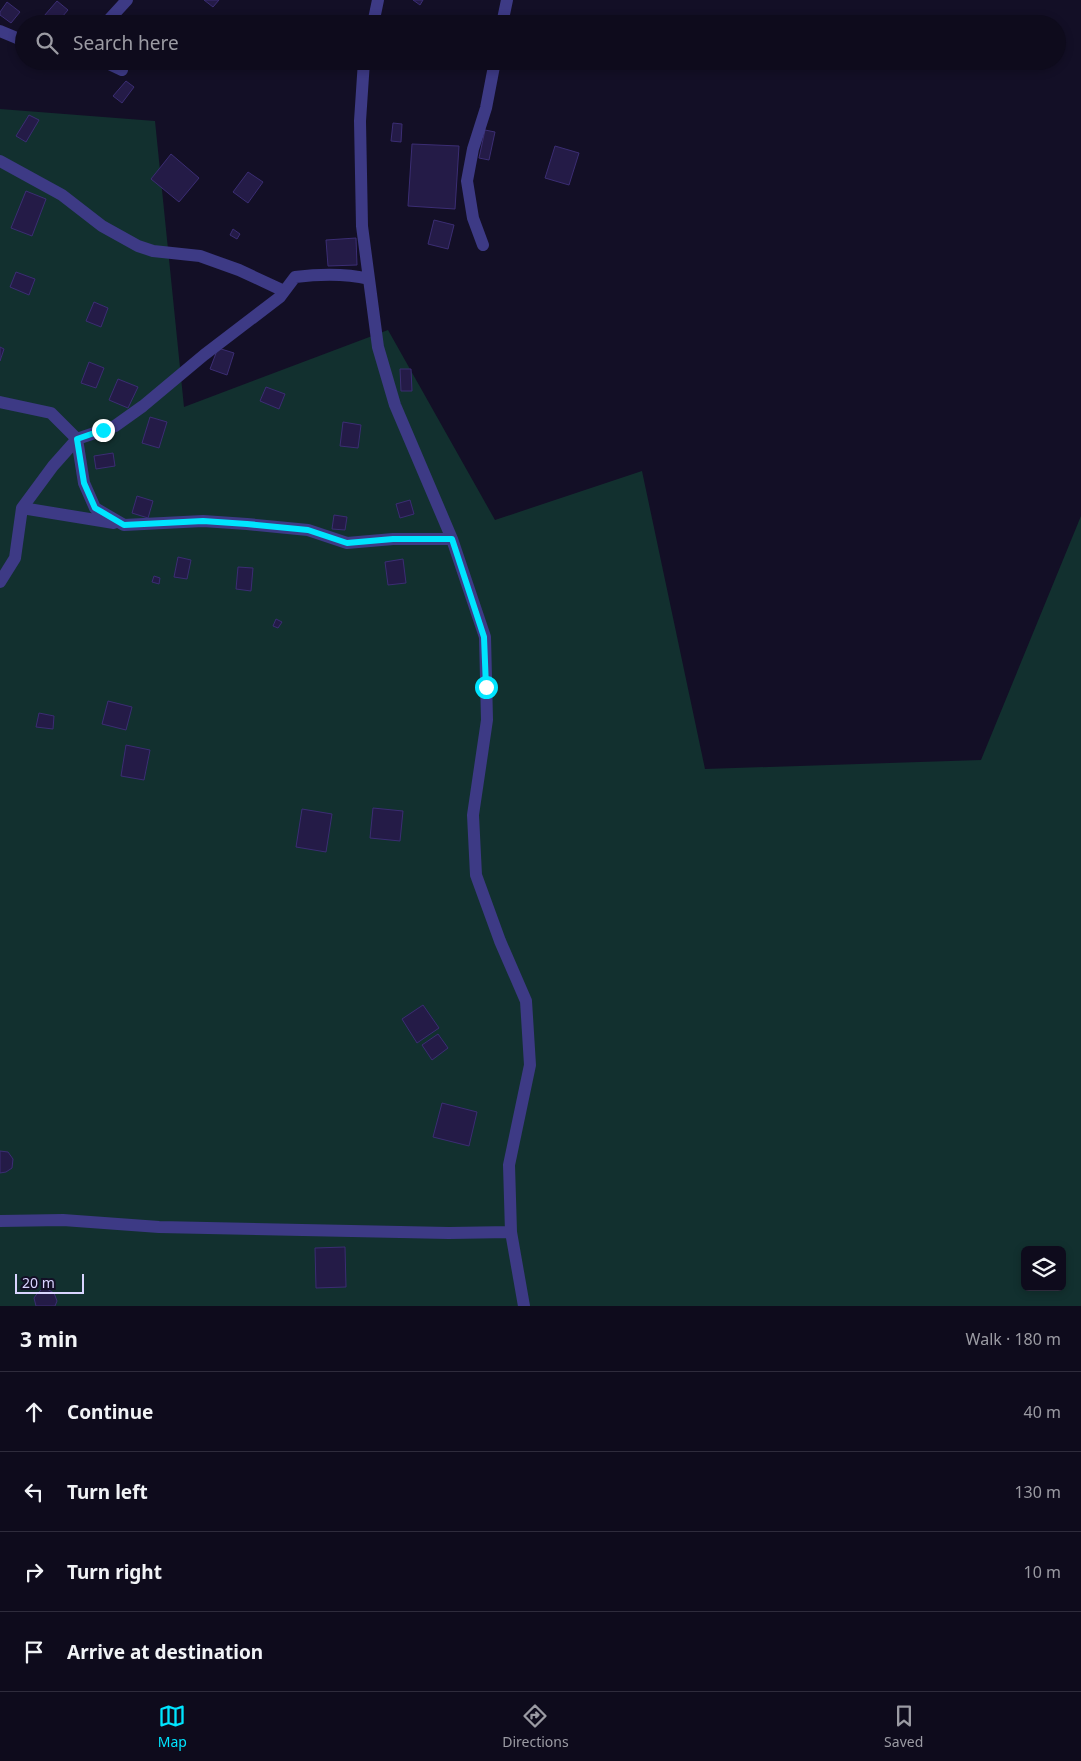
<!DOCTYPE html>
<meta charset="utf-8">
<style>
body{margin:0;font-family:"Noto Sans",sans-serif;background:#171425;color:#f1f3f6}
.controls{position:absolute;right:15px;bottom:15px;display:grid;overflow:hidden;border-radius:8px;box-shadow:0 2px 8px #0003}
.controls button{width:45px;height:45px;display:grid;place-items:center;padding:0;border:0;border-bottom:1px solid #2e2b3b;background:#0e0b1c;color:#f1f3f6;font:25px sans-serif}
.scale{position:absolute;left:15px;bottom:12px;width:69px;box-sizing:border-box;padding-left:5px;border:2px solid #d9d4ff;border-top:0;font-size:14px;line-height:18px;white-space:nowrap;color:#d9d4ff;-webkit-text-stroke:4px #130f26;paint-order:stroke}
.stop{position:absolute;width:15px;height:15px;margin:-11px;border:4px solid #00e5ff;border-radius:50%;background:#fff}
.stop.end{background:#00e5ff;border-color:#fff;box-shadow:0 1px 5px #0008}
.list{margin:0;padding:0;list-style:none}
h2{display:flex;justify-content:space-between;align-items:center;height:65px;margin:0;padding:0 20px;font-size:21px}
h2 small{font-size:16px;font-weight:400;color:#9b9ba3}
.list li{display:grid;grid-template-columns:32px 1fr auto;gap:15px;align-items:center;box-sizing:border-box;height:80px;padding:0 20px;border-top:1px solid #2e2b3b}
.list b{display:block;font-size:19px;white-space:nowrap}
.list em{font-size:16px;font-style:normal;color:#9b9ba3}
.icon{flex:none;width:28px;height:28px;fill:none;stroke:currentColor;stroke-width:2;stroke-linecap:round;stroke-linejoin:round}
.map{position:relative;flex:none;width:1081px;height:1306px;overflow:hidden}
.search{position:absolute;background:#0e0b1c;box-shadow:0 2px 8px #0003;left:15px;right:15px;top:15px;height:55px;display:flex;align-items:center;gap:12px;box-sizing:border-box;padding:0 18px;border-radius:28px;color:#9b9ba3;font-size:19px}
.sheet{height:385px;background:#0e0b1c}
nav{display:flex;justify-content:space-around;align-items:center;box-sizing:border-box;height:70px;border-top:1px solid #2e2b3b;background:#0e0b1c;font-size:14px;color:#9b9ba3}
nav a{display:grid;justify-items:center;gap:2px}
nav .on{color:#00e5ff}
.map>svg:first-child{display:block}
</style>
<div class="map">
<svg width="1081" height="1306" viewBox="0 0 1081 1306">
<rect width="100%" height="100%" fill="#130f26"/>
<!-- green -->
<path fill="#12302f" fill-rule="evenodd" d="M0,109L155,121L184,407L388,330L495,520L642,471L705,769L981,760L1081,516V1306H0ZM1025,1250H1062V1287H1025Z"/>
<!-- building -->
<path fill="#241b47" stroke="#3b2d73" d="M204,0H219L213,7Z
M413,0H423L420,5Z
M57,1L68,10L56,24H54L44,16Z
M7,2L20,12L11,23L0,15V12Z
M577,20L591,24H577Z
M549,61H560L558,68L548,65Z
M126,81L134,87L122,103L113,96Z
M29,115L39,120L26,142L16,136Z
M393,123L402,124L401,142L391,141Z
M485,130L495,132L489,160L479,158Z
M412,144L459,146L455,209L408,206Z
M555,146L579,153L569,185L545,178Z
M171,154L199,178L179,202L151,179Z
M248,172L263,182L248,203L233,192Z
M26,191L46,199L32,236L11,228Z
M434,220L454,225L448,249L428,244Z
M233,229L240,234L237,239L230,235Z
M356,238L357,265L328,266L326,240Z
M16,272L35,279L29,295L10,287Z
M94,302L108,308L101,327L86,321Z
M0,347L4,349L0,361Z
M218,348L234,353L227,375L210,369Z
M89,362L104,368L96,388L81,383Z
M400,369H411L412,391H401Z
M118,379L138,387L128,408L109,400Z
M266,387L285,394L279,409L260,401Z
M150,417L167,422L159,448L142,443Z
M343,422L361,425L358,448L340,446Z
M113,453L115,466L96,469L94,456Z
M137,496L153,501L148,518L132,513Z
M410,500L414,514L400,518L396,504Z
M334,515L347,517L345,530L332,529Z
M178,557L191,560L187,579L174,577Z
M403,559L406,583L388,585L385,562Z
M238,567L253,568L251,591L236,589Z
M154,576L160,578L159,584L152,582Z
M276,619L282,622L278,628L273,626Z
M108,701L132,707L126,730L102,724Z
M39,713L54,716L53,729L36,727Z
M126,745L150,750L144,780L121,776Z
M373,808L403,811L400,841L370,838Z
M302,809L332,814L326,852L296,847Z
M423,1005L439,1028L417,1043L402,1019Z
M438,1034L448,1048L432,1060L422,1045Z
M442,1103L477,1112L469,1146L433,1137Z
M0,1151L8,1152L13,1159L12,1168L6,1172L0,1173Z
M345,1247L346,1287L316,1288L315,1248Z
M42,1289H47L54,1293L57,1301L55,1306H36L34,1298L36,1295Z"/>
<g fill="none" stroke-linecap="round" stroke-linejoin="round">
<!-- minor -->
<path stroke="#3d3a85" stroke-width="12" d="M105,24L127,0
M373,24L378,0
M502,24L507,0
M0,31L24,41
M103,61L122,70
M364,61L360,121L362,226L378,347L395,405L452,539L485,637L487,720L473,815L476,875L500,941L526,1001L530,1065L509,1165L511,1232
M0,161L62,195L102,226L138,246L153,251L200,256L239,270L284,291
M483,245L473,218L467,181L473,149L486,108L495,61
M0,402L51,413L77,439L84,483L95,508L124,525L203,521L247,524L308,530L347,543L393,539H452
M22,508L114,523
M0,582L15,558L22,508L53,466L77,439L115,426L143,406L204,355L280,297L295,277C320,274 344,273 369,279
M0,1221L63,1220L159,1227L449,1233L511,1232L524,1306"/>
</g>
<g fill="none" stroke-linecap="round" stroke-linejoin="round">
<!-- route -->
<path stroke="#00e5ff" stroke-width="6" d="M103,430L77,439L84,483L95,508L124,525L203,521L247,524L308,530L347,543L393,539H452L484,637L486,687"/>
</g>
</svg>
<div class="controls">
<button><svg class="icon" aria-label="layers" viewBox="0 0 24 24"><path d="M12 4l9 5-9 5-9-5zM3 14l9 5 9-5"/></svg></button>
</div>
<div class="scale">20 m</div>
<div class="stop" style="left:486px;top:687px"></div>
<div class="stop end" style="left:103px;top:430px"></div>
<div class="search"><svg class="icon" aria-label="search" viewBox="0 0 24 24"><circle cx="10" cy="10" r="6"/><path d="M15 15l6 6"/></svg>Search here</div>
</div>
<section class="sheet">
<h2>3 min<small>Walk · 180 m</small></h2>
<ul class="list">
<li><svg class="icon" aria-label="ahead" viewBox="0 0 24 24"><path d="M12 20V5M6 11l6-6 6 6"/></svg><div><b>Continue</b></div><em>40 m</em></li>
<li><svg class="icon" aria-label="left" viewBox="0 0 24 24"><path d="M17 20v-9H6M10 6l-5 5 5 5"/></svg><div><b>Turn left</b></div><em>130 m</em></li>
<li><svg class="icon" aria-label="right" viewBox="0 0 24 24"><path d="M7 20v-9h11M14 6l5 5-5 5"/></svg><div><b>Turn right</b></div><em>10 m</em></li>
<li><svg class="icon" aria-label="arrive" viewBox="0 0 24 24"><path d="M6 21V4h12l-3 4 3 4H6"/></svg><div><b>Arrive at destination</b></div></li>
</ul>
</section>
<nav>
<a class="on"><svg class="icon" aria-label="map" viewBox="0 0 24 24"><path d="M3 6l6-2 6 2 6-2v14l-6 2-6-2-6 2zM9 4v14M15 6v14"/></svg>Map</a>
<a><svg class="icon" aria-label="directions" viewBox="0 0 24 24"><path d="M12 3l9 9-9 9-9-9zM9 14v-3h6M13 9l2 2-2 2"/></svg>Directions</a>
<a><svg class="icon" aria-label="saved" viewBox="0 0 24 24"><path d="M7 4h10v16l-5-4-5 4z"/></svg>Saved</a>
</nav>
